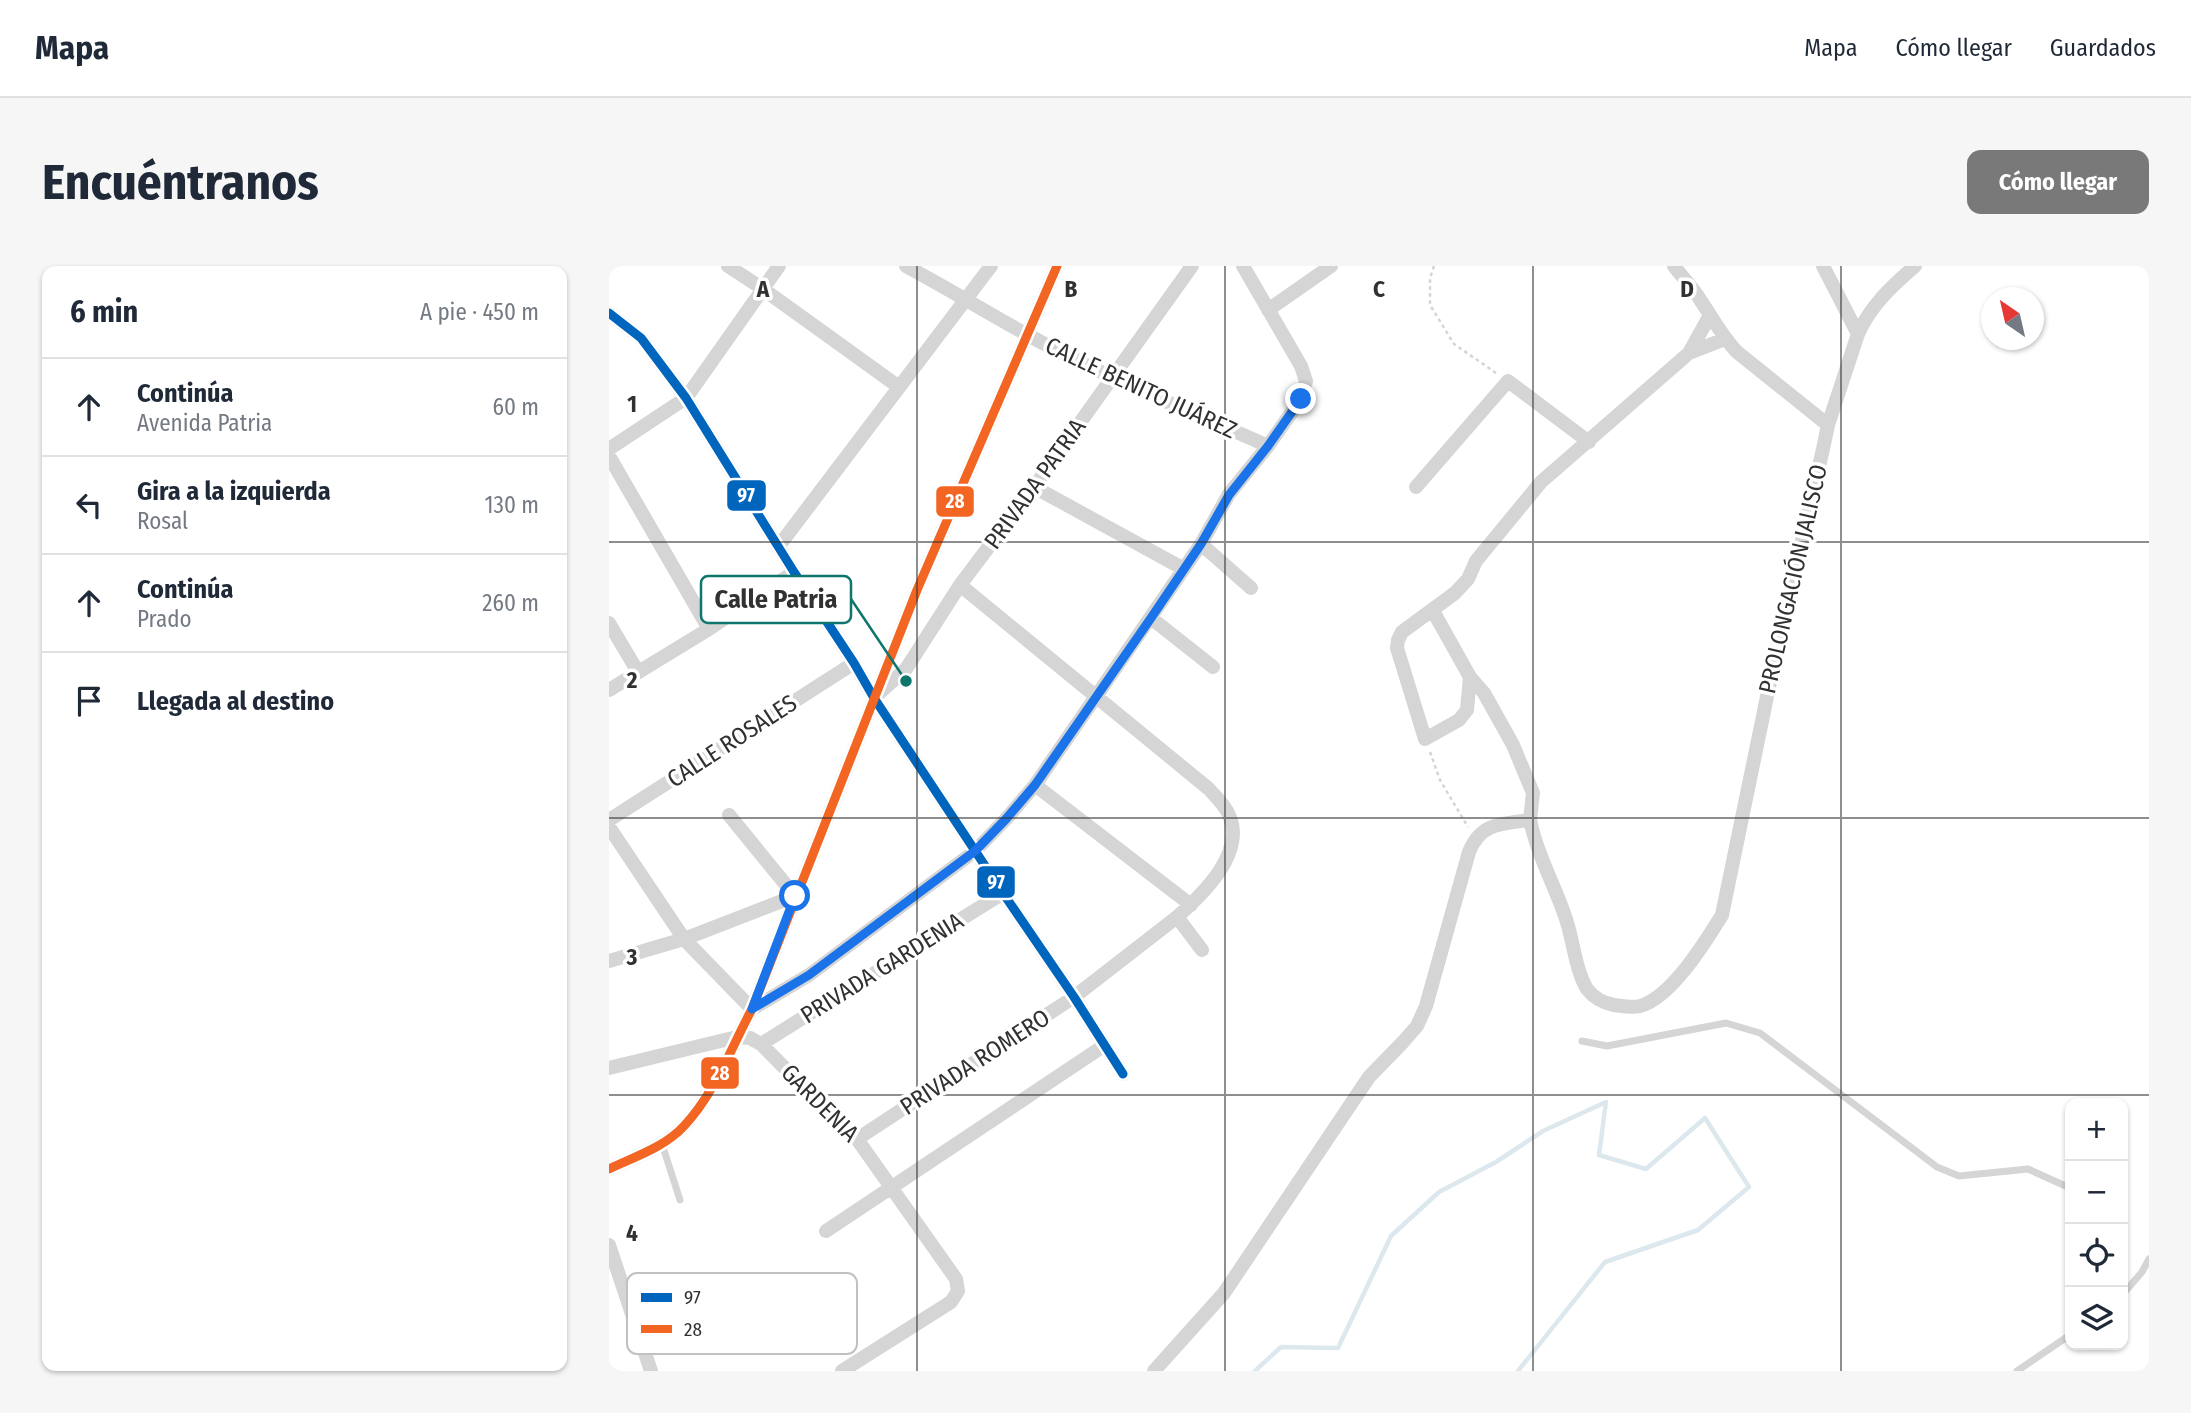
<!DOCTYPE html>
<html lang="es">
<meta charset="utf-8">
<style>
body{margin:0;font-family:"Fira Sans Condensed",sans-serif;background:#f6f6f7;color:#1f2937}
.controls{position:absolute;right:21px;bottom:21px;display:grid;overflow:hidden;border-radius:14px;box-shadow:0 2px 5px #0004}
.controls button{width:63px;height:63px;display:grid;place-items:center;padding:0;border:0;border-bottom:2px solid #e0e1e3;background:#fff;color:#1f2937;font:35px sans-serif}
.compass{position:absolute;left:1372px;top:21px;width:63px;height:63px;border-radius:50%;background:#fff;box-shadow:0 2px 5px #0004;rotate:326deg}
.stop{position:absolute;width:21px;height:21px;margin:-16px;border:5px solid #1a73e8;border-radius:50%;background:#fff}
.stop.end{background:#1a73e8;border-color:#fff;box-shadow:0 2px 7px #0008}
.list{margin:0;padding:0;list-style:none}
h2{display:flex;justify-content:space-between;align-items:center;height:91px;margin:0;padding:0 28px;font-size:30px}
h2 small{font-size:23px;font-weight:400;color:#747a83}
.list li{display:grid;grid-template-columns:46px 1fr auto;gap:21px;align-items:center;box-sizing:border-box;height:98px;padding:0 28px;border-top:2px solid #e0e1e3}
.list b{display:block;font-size:26px;white-space:nowrap}
.list p{margin:0;font-size:23px;white-space:nowrap;color:#747a83}
.list em{font-size:23px;font-style:normal;color:#747a83}
.icon{flex:none;width:38px;height:38px;fill:none;stroke:currentColor;stroke-width:2;stroke-linecap:round;stroke-linejoin:round}
.map{position:relative;flex:none;width:1540px;height:1105px;overflow:hidden;border-radius:14px}
header{display:flex;align-items:center;gap:42px;box-sizing:border-box;height:98px;padding:0 35px;background:#fff;border-bottom:2px solid #e0e1e3}
header strong{font-size:33px}
nav{display:flex;gap:38px;margin-inline-start:auto;font-size:24px}
.intro{display:flex;align-items:center;justify-content:space-between;box-sizing:border-box;height:168px;padding:0 42px}
h1{margin:0;font-size:49px}
.button{padding:18px 32px;border-radius:14px;background:#797979;color:#fff;font-size:24px;font-weight:700}
main{display:flex;gap:42px;padding:0 42px}
aside{flex:1;background:#fff;border-radius:14px;box-shadow:0 2px 5px #0004}
.map>svg:first-child{display:block}
</style>
<header>
<strong>Mapa</strong>
<nav><a>Mapa</a><a>Cómo llegar</a><a>Guardados</a></nav>
</header>
<div class="intro"><h1>Encuéntranos</h1><a class="button">Cómo llegar</a></div>
<main>
<aside>
<h2>6 min<small>A pie · 450 m</small></h2>
<ul class="list">
<li><svg class="icon" aria-label="ahead" viewBox="0 0 24 24"><path d="M12 20V5M6 11l6-6 6 6"/></svg><div><b>Continúa</b><p>Avenida Patria</p></div><em>60 m</em></li>
<li><svg class="icon" aria-label="left" viewBox="0 0 24 24"><path d="M17 20v-9H6M10 6l-5 5 5 5"/></svg><div><b>Gira a la izquierda</b><p>Rosal</p></div><em>130 m</em></li>
<li><svg class="icon" aria-label="ahead" viewBox="0 0 24 24"><path d="M12 20V5M6 11l6-6 6 6"/></svg><div><b>Continúa</b><p>Prado</p></div><em>260 m</em></li>
<li><svg class="icon" aria-label="arrive" viewBox="0 0 24 24"><path d="M6 21V4h12l-3 4 3 4H6"/></svg><div><b>Llegada al destino</b></div></li>
</ul>
</aside>
<div class="map">
<svg width="1540" height="1105" viewBox="0 0 1540 1105">
<rect width="100%" height="100%" fill="#fff"/>
<g fill="none" stroke-linecap="round" stroke-linejoin="round">
<!-- stream -->
<path stroke="#dce8ee" stroke-width="4.5" d="M646,1105L672,1081L729,1082L782,970L830,926L887,896L934,865L997,836L990,889L1037,903L1096,852L1140,921L1089,964L996,996L909,1105"/>
<!-- path -->
<path stroke="#d4d4d4" stroke-width="2.5" stroke-dasharray="3.5 3.5" stroke-linecap="butt" d="M825,0L821,12V39L845,78L887,107
M821,486L831,514L859,561"/>
<!-- service -->
<path stroke="#d5d5d5" stroke-width="7" d="M973,775L998,780L1117,757L1151,767L1328,901L1350,910L1419,903L1461,922
M53,878L71,934
M1514,1028L1533,1006L1540,993
M1408,1105L1461,1069"/>
<!-- minor -->
<path stroke="#d5d5d5" stroke-width="14" d="M119,0L154,23L290,121
M297,0C338,22 377,46 417,68C495,111 579,144 659,180
M1065,0C1074,12 1085,23 1092,35C1104,53 1113,70 1128,86L1219,159
M1214,0L1249,68
M659,44L722,0
M0,47L32,72L77,132L185,306L245,397L265,432L394,627L465,731L514,808
M1080,87L1116,73
M0,183L77,132L170,0
M0,190L100,363
M425,221L575,303
M807,221L899,115L980,176
M592,278L642,322
M169,281L382,0
M824,345L861,411L875,427L904,479L924,527L921,554
M542,352L604,401
M0,357L29,406
M861,411L858,444L850,454L816,473L788,382L789,374L793,366L846,327L859,313L867,295L932,216L1080,87L1100,51
M0,424L100,363L185,306
M269,428L297,403L351,319L425,221L583,0
M426,519L582,639
M0,554L245,397
M0,561L75,673L143,743L200,709L366,585L397,553L426,519L592,278L620,228L659,180L692,133L697,115L692,100L634,0
M568,651L593,684
M0,695L75,673L186,630L120,549
M152,778L394,627
M0,802L128,771L141,772L152,778L229,856L248,873L347,1013L349,1025L342,1036L233,1105
M248,873L465,731L568,651C594,628 637,587 620,549C616,539 607,531 600,523L351,319
M0,903C25,891 56,881 75,860C106,827 122,782 143,743L308,324L448,0
M217,965L496,779
M0,979L42,1105
M545,1105L615,1027L760,811L794,776L808,760L817,740L860,586C872,556 893,558 921,554C928,588 945,618 956,650C964,672 966,703 978,723C985,732 994,737 1005,739C1013,740 1024,742 1031,740C1062,732 1097,675 1113,649L1167,387L1214,183L1219,159L1249,68C1262,39 1283,20 1306,0"/>
<defs>
<path id="bus-1" d="M0,47L32,72L77,132L185,306L245,397L265,432L394,627L465,731L514,808"/>
<path id="bus-2" d="M0,903C25,891 56,881 75,860C106,827 122,782 143,743L308,324L448,0"/>
</defs>
<!-- bus-1 casing -->
<use href="#bus-1" stroke="#fff" stroke-width="14"/>
<!-- bus-2 casing -->
<use href="#bus-2" stroke="#fff" stroke-width="14"/>
<!-- bus-1 -->
<use href="#bus-1" stroke="#0065bd" stroke-width="9"/>
<!-- bus-2 -->
<use href="#bus-2" stroke="#f26522" stroke-width="9"/>
</g>
<g fill="none" stroke-linecap="round" stroke-linejoin="round">
<!-- route -->
<path stroke="#1a73e8" stroke-width="9" d="M186,630L143,743L200,709L366,585L397,553L426,519L542,352L592,278L620,229L659,180L692,133"/>
</g>
<!-- grid -->
<path fill="none" stroke="#313131" stroke-width="2" stroke-opacity="0.55" d="M308,0V1105M616,0V1105M924,0V1105M1232,0V1105M0,276H1540M0,552H1540M0,829H1540"/>
<g text-anchor="middle" stroke-width="7" stroke-linejoin="round" paint-order="stroke">
<!-- street labels -->
<g font-size="24" fill="#313131" stroke="#fff">
<text transform="translate(532 122) rotate(25)" y="8">CALLE BENITO JUÁREZ</text>
<text transform="translate(426 218) rotate(-54)" y="8">PRIVADA PATRIA</text>
<text transform="translate(1184 313) rotate(-77)" y="8">PROLONGACIÓN JALISCO</text>
<text transform="translate(123 475) rotate(-33)" y="8">CALLE ROSALES</text>
<text transform="translate(273 702) rotate(-32)" y="8">PRIVADA GARDENIA</text>
<text transform="translate(366 796) rotate(-33)" y="8">PRIVADA ROMERO</text>
<text transform="translate(211 837) rotate(45)" y="8">GARDENIA</text>
</g>
</g>
<!-- legend -->
<rect x="18" y="1007" width="230" height="81" rx="10" fill="#fff" stroke="#c1c1c1" stroke-width="2"/>
<rect x="32" y="1027" width="31" height="9" fill="#0065bd"/>
<rect x="32" y="1059" width="31" height="8" fill="#f26522"/>
<g font-size="19" fill="#313131">
<text x="75" y="1038">97</text>
<text x="75" y="1070">28</text>
</g>
<g font-size="23" text-anchor="middle" font-weight="bold" fill="#313131" stroke="#fff" stroke-width="7" stroke-linejoin="round" paint-order="stroke">
<text x="154" y="31">A</text>
<text x="462" y="31">B</text>
<text x="770" y="31">C</text>
<text x="1078" y="31">D</text>
<text x="23" y="146">1</text>
<text x="23" y="422">2</text>
<text x="23" y="699">3</text>
<text x="23" y="975">4</text>
</g>
<!-- callouts -->
<path fill="none" stroke="#0f766e" stroke-width="2.5" d="M297 415L242 333"/>
<circle fill="#0f766e" stroke="#fff" stroke-width="2.5" cx="297" cy="415" r="7"/>
<rect fill="#fff" stroke="#0f766e" stroke-width="2.5" x="92" y="310" width="150" height="47" rx="7"/>
<g font-size="26" text-anchor="middle" font-weight="bold" fill="#313131">
<text x="167" y="342">Calle Patria</text>
</g>
<g stroke="#fff" stroke-width="2.5">
<rect x="117" y="213" width="41" height="33" rx="7" fill="#0065bd"/>
<rect x="326" y="219" width="40" height="33" rx="7" fill="#f26522"/>
<rect x="367" y="599" width="40" height="34" rx="7" fill="#0065bd"/>
<rect x="91" y="790" width="40" height="34" rx="7" fill="#f26522"/>
</g>
<g font-size="19" text-anchor="middle" font-weight="bold" fill="#fff">
<text x="137" y="236">97</text>
<text x="346" y="242">28</text>
<text x="387" y="623">97</text>
<text x="111" y="814">28</text>
</g>
</svg>
<div class="controls">
<button>+</button>
<button>−</button>
<button><svg class="icon" aria-label="locate" viewBox="0 0 24 24"><circle cx="12" cy="12" r="6"/><path d="M12 2v4M12 18v4M2 12h4M18 12h4"/></svg></button>
<button><svg class="icon" aria-label="layers" viewBox="0 0 24 24"><path d="M12 4l9 5-9 5-9-5zM3 14l9 5 9-5"/></svg></button>
</div>
<svg class="compass" viewBox="-18 -18 36 36"><path d="M0-13l5 13h-10z" fill="#e53935"/><path d="M0 13l5-13h-10z" fill="#747a83"/></svg>
<div class="stop" style="left:186px;top:630px"></div>
<div class="stop end" style="left:692px;top:133px"></div>
</div>
</main>
